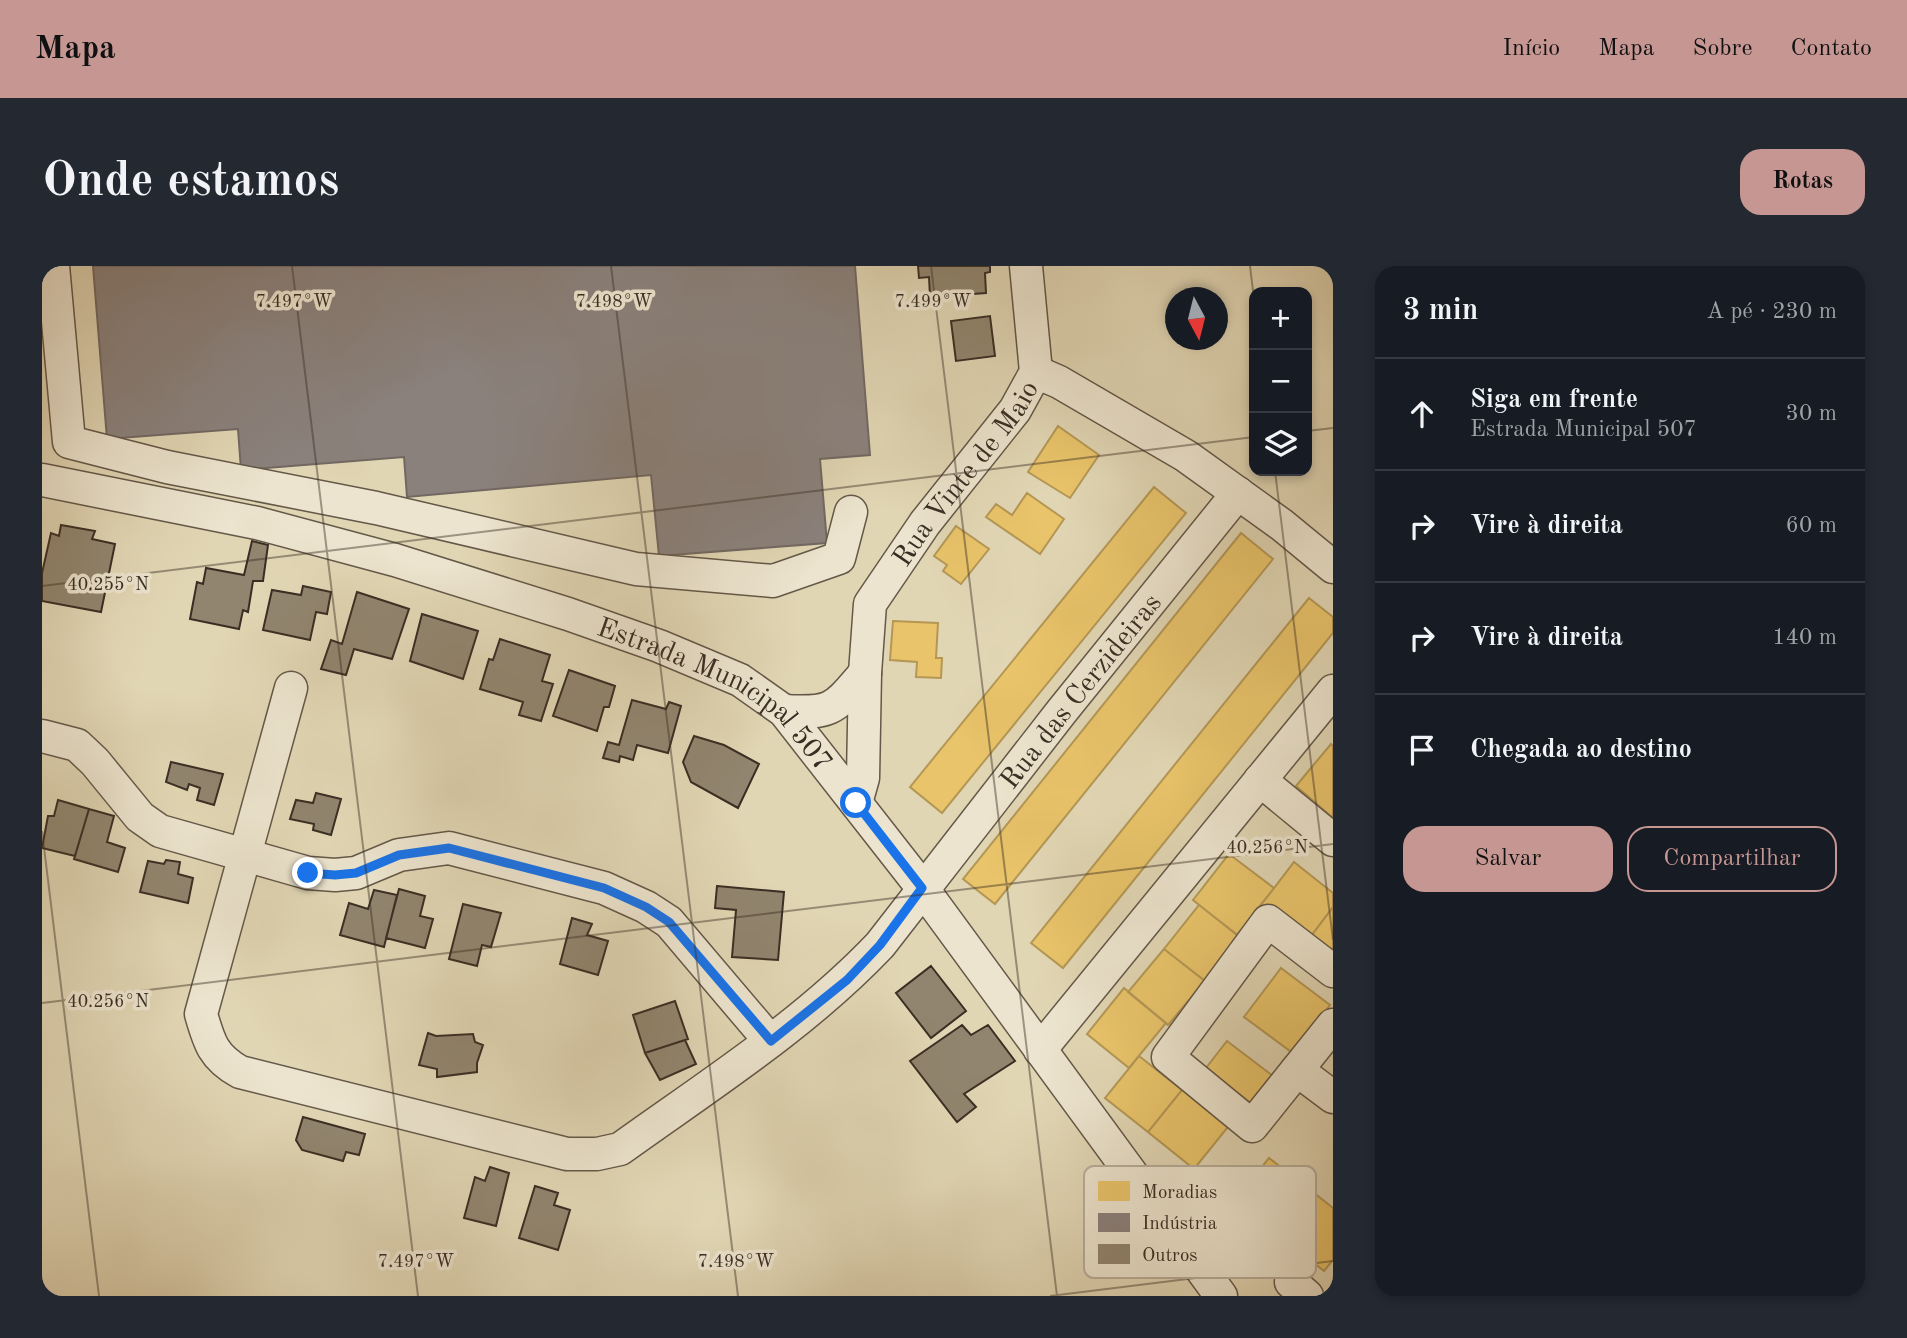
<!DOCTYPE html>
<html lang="pt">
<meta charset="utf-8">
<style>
body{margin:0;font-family:"Old Standard TT",serif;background:#242831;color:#f1f3f6}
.controls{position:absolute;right:21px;top:21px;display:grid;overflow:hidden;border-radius:14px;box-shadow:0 4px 10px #0003}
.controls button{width:63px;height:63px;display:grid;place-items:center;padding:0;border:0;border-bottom:2px solid #363941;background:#171b24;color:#f1f3f6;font:35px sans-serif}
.compass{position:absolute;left:1123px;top:21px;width:63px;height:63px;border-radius:50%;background:#171b24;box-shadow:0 4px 10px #0003;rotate:173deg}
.stop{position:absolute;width:21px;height:21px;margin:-16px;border:5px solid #1a73e8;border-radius:50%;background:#fff}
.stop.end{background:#1a73e8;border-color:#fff;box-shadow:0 2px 7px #0008}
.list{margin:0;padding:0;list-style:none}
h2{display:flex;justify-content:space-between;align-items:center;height:91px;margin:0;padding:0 28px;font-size:30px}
h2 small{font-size:23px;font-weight:400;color:#9ea1a6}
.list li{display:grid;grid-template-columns:46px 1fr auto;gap:21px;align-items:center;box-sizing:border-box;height:112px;padding:0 28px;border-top:2px solid #363941}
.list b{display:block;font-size:26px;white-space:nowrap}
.list p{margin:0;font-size:23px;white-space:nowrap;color:#9ea1a6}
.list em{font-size:23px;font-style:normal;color:#9ea1a6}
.actions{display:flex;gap:14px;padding:21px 28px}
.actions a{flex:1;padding:16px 0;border:2px solid #c59692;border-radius:21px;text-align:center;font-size:24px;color:#c59692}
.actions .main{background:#c59692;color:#111}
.icon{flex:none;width:38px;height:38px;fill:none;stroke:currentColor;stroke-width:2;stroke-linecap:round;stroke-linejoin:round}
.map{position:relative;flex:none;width:1291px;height:1030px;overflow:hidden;border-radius:21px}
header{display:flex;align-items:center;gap:42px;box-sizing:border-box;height:98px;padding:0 35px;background:#c59692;color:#111}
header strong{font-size:33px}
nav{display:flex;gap:38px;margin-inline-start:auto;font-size:24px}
.intro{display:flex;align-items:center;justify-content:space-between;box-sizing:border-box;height:168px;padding:0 42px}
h1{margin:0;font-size:49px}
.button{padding:18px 32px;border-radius:21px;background:#c59692;color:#111;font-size:24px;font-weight:700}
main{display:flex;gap:42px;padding:0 42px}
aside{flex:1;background:#171b24;border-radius:21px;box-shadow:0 4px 10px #0003}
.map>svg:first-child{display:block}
</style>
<header>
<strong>Mapa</strong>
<nav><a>Início</a><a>Mapa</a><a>Sobre</a><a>Contato</a></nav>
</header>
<div class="intro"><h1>Onde estamos</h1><a class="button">Rotas</a></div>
<main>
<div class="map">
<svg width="1291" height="1030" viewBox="0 0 1291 1030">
<rect width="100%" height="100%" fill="#e1d6b4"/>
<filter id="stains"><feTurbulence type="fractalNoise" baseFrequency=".00286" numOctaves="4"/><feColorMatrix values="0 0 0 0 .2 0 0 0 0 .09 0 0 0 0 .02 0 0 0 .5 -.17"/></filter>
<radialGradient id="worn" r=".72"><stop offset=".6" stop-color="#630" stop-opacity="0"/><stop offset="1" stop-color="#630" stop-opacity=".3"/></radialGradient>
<!-- homes -->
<path fill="#e9c46a" stroke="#b49755" stroke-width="2" d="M1016,160L1057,189L1028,232L986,206Z
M1112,221L1144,247L900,547L868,521Z
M985,227L1022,253L998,288L944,251L954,238L970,249Z
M914,260L947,283L919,318L901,305L905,299L892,290Z
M1199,267L1231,293L953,638L921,613Z
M1267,332L1291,351V367L1021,702L989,677Z
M851,355L896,357L894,392H900L899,412L874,411L875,396L848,394Z
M1289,478L1291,480V552L1254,520Z
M1187,588L1232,622L1195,669L1151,634Z
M1252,596L1291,627V641L1266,674L1219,639Z
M1157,639L1198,671L1163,715L1122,683Z
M1291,641V692L1266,674Z
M1122,683L1163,715L1126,759L1086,726Z
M1239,702L1288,739L1252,788L1202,751Z
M1082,722L1124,757L1087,802L1045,768Z
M1185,775L1231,810L1210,838L1164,802Z
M1097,790L1140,824L1106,866L1063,832Z
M1140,824L1186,861L1152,903L1106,866Z
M1227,892L1271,926L1236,968L1194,934Z
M1271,926L1291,942V994L1282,1005L1236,968Z"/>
<!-- industry -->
<path fill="#8a817c" stroke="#726862" stroke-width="2" d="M51,0H813L828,189L778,193L785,277L617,290L609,209L365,231L362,191L199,204L196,163L65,173Z"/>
<!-- building -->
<path fill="#91856f" stroke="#3a2e24" stroke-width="2" d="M876,0H948V6L943,7L944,27L888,31L887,11L877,12Z
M948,50L953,90L914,95L909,55Z
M19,259L53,265L50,273L73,278L59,346L0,335V307L9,267L17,270Z
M210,275L226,279L221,315H211L206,346L201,344L197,363L148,353L155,316L161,318L164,302L202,309Z
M261,320L289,326L285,348L274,346L268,374L221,364L230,324L259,329Z
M315,326L367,343L350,393L312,383L304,409L279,403L289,374L300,378Z
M380,348L436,365L421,413L368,395Z
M458,373L508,389L500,415L511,418L499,455L477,449L481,436L438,423L447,393L451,394Z
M527,404L573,420L567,441H562L555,465L511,450Z
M590,434L624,443L627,436L639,440L626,487L595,479L591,494L578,490L577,496L561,492L566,476L577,479Z
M652,470L682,479L717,498L696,542L649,516L641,496Z
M129,496L181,508L172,539L155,534L158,522L147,518L145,524L124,516Z
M274,527L299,533L289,569L271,564L272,558L248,553L254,534L271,537Z
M16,534L47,543L33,590L0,582L6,550H12Z
M47,543L72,550L65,576L83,582L76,606L32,593Z
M124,594L138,596L136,608L151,612L146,637L98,626L106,595L122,598Z
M675,620L742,626L736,694L690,691L694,644L673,642Z
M357,623L383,630L378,650L391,653L383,682L344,672Z
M332,624L355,629L342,681L298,669L307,637L326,643Z
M421,638L459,647L449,681L440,679L435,700L407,693Z
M530,652L550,658L545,669L566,675L556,709L518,698Z
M889,700L924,745L889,772L854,727Z
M633,735L646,773L603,787L591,749Z
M920,759L929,769L946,759L973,795L922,828L934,841L915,856L868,795Z
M386,767L394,770L431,768L433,776L441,779L435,797V806L395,811V803L377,799Z
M643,774L654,798L618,814L603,787Z
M261,851L323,868L317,889L304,886L301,895L260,884L254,874Z
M448,901L467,907L454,960L422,952L433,911L443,915Z
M493,920L516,927L512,939L528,944L516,984L477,972Z"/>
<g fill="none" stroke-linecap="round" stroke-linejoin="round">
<defs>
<g id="minor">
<path d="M11,0L27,176L125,201L334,242L594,303L731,315L797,292L809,246"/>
<path d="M994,106L1017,116L1144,190L1240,259L1291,301"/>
<path id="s1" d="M0,214L215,257L353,294L526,348L617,380L698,414L742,445L875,615L1179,1030"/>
<path id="s2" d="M249,422L159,748C167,776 171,791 198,806L525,888H555L578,883C667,819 762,759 838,679L1020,445L1196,227"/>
<path d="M742,445C791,448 792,443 823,407"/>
<path d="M0,470L35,479L53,496L98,551L118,565L266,607L293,609L314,607L357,589L407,582L562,622L604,641L627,656L728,775"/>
<path d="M1218,514L1291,574"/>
<path id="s3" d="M814,537L821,512L823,407L828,338L883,257L973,144L994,106L984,0"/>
<path d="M1291,705L1226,655L1126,791L1210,860L1291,759"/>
<path d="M998,784L1291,425"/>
<path d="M1255,804L1291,831"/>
<path d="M1249,1016L1265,1030"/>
</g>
</defs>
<!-- minor casing -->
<use href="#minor" stroke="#645848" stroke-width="35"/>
<!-- minor -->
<use href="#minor" stroke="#ece4ce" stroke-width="32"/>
</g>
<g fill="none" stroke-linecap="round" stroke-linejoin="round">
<!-- route -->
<path stroke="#1a73e8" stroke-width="9" d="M266,607L293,609L314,607L357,589L407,582L562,622L604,641L627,656L729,775L805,714L838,679L880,622L814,537"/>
</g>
<!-- ticks -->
<path fill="none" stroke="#3a2e24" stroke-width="2" stroke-opacity="0.45" d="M250,0L376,1030M569,0L696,1030M889,0L1015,1030M1208,0L1212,33M1265,165L1291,162M1233,205L1291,674M0,320L1212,171M0,565L57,1030M0,737L1291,578M1008,1030L1291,995"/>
<g text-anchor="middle" stroke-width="7" stroke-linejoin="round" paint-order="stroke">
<!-- street labels -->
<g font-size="28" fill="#3a2e24" stroke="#ece4ce">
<text dy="10" stroke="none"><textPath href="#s3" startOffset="362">Rua Vinte de Maio</textPath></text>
<text dy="10" stroke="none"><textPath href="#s2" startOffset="1456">Rua das Cerzideiras</textPath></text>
<text dy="10" stroke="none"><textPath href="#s1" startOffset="714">Estrada Municipal 507</textPath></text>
</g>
</g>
<!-- legend -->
<rect x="1042" y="900" width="232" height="112" rx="10" fill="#ece4ce" stroke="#b7ad9b" stroke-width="2"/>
<rect x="1056" y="915" width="32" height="20" fill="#e9c46a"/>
<rect x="1056" y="947" width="32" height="19" fill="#8a817c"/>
<rect x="1056" y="978" width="32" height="20" fill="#91856f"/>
<g font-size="19" fill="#3a2e24">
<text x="1100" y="932">Moradias</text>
<text x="1100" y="963">Indústria</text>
<text x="1100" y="995">Outros</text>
</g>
<g font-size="18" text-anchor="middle" fill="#3a2e24" stroke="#ece4ce" stroke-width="7" stroke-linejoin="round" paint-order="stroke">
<text x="252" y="41">7.497°W</text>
<text x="891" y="41">7.499°W</text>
<text x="572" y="41">7.498°W</text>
<text x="66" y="324">40.255°N</text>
<text x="1225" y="587">40.256°N</text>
<text x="66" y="741">40.256°N</text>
<text x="374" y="1001">7.497°W</text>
<text x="694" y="1001">7.498°W</text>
</g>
<rect width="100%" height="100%" filter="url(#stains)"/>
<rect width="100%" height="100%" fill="url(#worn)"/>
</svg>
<div class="controls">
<button>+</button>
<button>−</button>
<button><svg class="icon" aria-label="layers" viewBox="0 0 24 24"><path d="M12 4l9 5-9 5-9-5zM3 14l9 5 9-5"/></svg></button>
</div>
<svg class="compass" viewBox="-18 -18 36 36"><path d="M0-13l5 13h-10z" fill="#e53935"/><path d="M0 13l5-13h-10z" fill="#9ea1a6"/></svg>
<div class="stop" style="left:814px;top:537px"></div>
<div class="stop end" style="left:266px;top:607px"></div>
</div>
<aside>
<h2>3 min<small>A pé · 230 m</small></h2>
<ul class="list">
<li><svg class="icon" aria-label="ahead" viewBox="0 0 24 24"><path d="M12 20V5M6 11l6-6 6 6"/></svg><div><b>Siga em frente</b><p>Estrada Municipal 507</p></div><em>30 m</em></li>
<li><svg class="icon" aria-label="right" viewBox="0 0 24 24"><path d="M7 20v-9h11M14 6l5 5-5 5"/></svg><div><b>Vire à direita</b></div><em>60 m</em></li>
<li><svg class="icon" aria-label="right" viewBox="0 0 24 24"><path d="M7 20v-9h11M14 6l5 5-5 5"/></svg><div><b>Vire à direita</b></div><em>140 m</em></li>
<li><svg class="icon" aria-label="arrive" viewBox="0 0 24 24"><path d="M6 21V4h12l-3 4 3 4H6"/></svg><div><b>Chegada ao destino</b></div></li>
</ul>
<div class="actions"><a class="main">Salvar</a><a>Compartilhar</a></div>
</aside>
</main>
